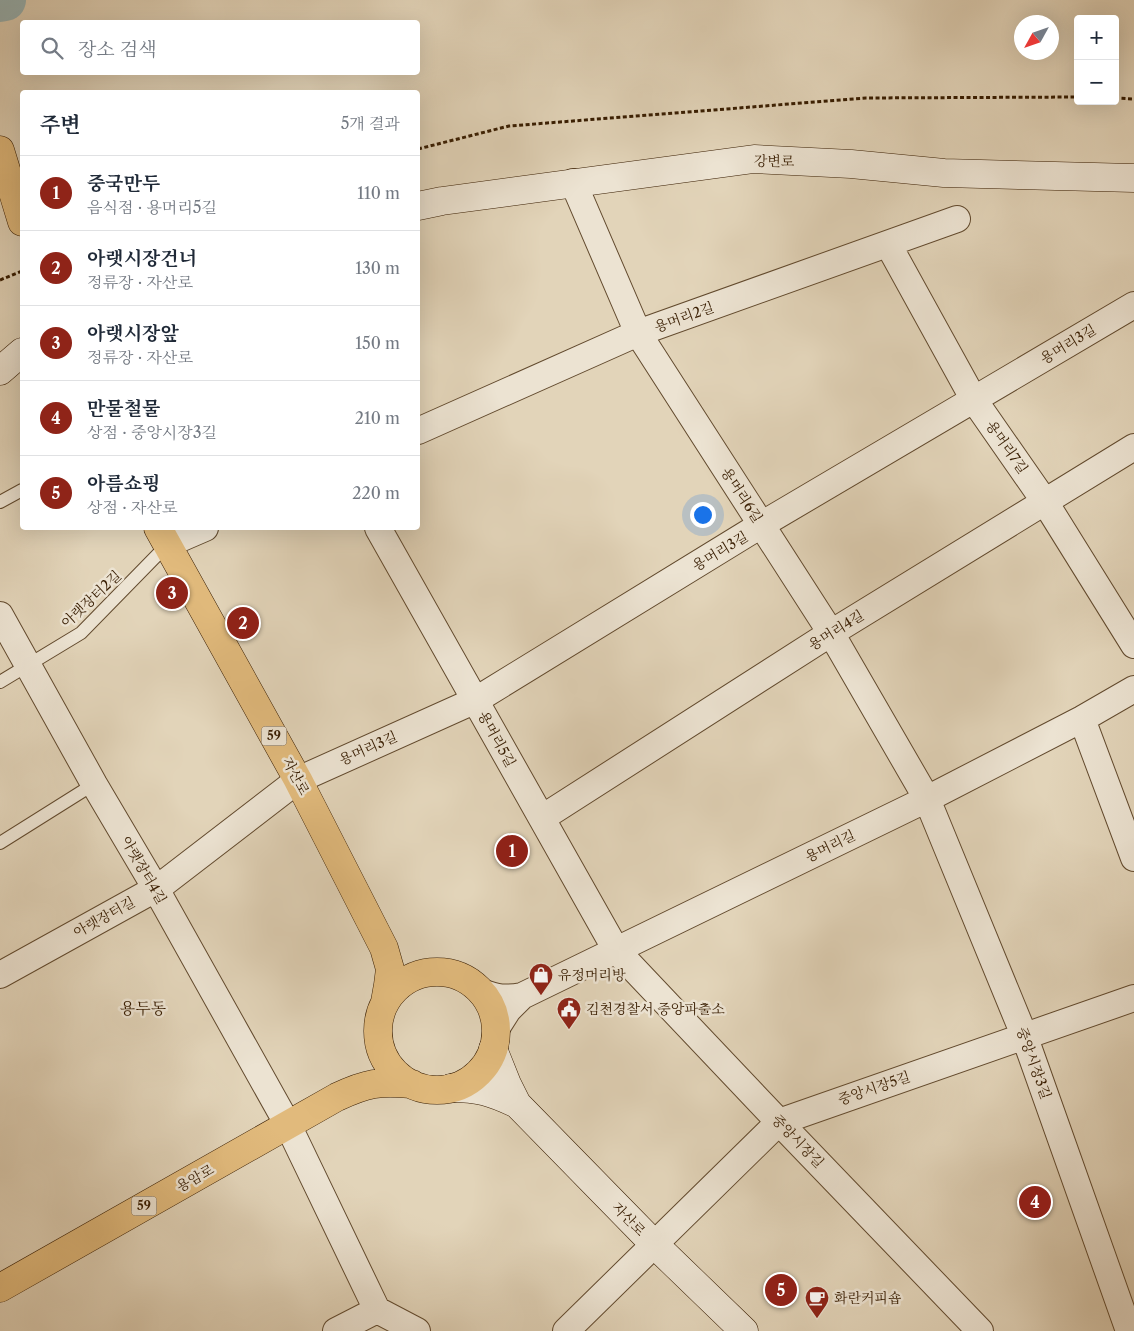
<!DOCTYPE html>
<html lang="ko">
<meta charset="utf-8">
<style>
body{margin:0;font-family:"Libre Caslon Text","Noto Serif KR",serif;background:#f6f6f7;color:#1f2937}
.controls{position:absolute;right:15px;top:15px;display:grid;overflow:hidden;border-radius:5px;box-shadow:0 5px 20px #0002}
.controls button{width:45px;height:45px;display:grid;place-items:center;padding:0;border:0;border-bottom:1px solid #e0e1e3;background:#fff;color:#1f2937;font:25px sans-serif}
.compass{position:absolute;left:1014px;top:15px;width:45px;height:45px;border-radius:50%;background:#fff;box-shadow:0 5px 20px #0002;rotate:230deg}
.you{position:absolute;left:702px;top:514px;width:18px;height:18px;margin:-12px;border:4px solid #fff;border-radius:50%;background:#1a73e8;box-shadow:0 0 0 8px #1a73e833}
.badge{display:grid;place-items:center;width:32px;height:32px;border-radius:50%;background:#8f2418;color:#fff;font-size:16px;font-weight:700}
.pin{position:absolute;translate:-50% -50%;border:2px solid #fff;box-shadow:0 1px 5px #0006}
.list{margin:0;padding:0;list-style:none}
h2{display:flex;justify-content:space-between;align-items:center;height:65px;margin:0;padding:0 20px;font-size:21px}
h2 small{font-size:16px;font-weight:400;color:#747a83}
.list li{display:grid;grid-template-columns:32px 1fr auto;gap:15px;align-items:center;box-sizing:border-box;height:75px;padding:0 20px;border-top:1px solid #e0e1e3}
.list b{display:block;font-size:19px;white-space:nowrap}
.list p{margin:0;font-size:16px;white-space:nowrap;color:#747a83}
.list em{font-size:16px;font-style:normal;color:#747a83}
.icon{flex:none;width:28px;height:28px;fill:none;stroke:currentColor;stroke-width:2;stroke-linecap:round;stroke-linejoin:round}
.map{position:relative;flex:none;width:1134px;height:1331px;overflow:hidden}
.search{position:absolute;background:#fff;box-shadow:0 5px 20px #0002;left:20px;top:20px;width:400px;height:55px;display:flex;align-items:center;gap:12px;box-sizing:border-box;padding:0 18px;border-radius:5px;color:#747a83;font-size:19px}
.panel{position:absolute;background:#fff;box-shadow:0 5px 20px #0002;left:20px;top:90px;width:400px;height:440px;border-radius:5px}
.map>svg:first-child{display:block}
</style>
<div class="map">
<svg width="1134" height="1331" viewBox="0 0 1134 1331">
<rect width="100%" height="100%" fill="#e2d4b9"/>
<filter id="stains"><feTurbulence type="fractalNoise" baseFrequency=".004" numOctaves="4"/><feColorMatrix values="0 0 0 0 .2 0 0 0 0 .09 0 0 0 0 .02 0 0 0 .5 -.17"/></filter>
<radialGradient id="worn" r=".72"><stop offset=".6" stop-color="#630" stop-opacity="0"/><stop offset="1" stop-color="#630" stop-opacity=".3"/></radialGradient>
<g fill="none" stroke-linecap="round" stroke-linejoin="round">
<!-- river -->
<path stroke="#98b6b8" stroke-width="42" d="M0,1L5,0"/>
<defs>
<path id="lane" d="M0,502L22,490
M0,682L81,633L168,544
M0,843L94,784"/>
<path id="street" d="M573,182L638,333L831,633L927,799L1024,1035L1129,1331
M888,244L974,400L1045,502L1134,645
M418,431L638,333L957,219
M378,528L616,950L779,1122L980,1331
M168,544L205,528
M0,615L94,784L156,889L288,1125L377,1310L417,1331
M1082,719L1134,858
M542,818L831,633L1134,447
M0,975L159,887L298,780L476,700L761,525L1134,305
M481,992C498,998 504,999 522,996L927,799L1082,719L1134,689
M496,1029L508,1010L522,996
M336,1331L377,1310
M566,1331L779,1122L1134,998"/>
<path id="secondary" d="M418,206L442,201L754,159L851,164L944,173L1134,178
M0,371L22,352
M493,1049L507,1084L517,1104L655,1245L744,1331
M451,1088C479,1088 491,1092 517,1104"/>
<path id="primary" d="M0,150L22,222
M158,528L298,780L384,948L390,969L388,985L385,1002
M378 1031a59 59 0 1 1 118 0a59 59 0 1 1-118 0Z
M0,1288L337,1097C367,1083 379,1081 412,1084"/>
</defs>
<!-- lane casing -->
<use href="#lane" stroke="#624a2e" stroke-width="14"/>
<!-- street casing -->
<use href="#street" stroke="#624a2e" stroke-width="28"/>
<!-- secondary casing -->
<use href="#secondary" stroke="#371c00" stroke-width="29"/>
<!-- primary casing -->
<use href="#primary" stroke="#371c00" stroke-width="29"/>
<!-- path -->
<path stroke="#371c00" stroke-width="3" stroke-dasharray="4 2.5" stroke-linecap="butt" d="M1115,98L1134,99
M418,149L509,126L866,98L1078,97
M0,280L22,271"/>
<!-- lane -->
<use href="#lane" stroke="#ece3d2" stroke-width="12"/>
<!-- street -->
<use href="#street" stroke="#ece3d2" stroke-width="26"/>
<!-- secondary -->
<use href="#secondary" stroke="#ece3d2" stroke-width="28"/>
<!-- primary -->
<use href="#primary" stroke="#e1ba7c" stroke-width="28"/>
</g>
<!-- icons -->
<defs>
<symbol id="shop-pin" viewBox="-11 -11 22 30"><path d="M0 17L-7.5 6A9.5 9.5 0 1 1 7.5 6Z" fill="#8f2418" stroke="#ece3d2"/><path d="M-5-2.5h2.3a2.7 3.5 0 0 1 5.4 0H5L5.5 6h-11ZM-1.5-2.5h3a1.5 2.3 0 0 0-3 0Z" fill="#fff"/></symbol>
<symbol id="civic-pin" viewBox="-11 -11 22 30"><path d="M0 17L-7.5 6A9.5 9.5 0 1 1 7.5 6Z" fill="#8f2418" stroke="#ece3d2"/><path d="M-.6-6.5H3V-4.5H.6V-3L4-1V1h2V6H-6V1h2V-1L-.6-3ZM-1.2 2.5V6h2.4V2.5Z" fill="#fff"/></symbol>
<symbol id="cafe-pin" viewBox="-11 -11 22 30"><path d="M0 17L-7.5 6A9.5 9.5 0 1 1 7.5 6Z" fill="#8f2418" stroke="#ece3d2"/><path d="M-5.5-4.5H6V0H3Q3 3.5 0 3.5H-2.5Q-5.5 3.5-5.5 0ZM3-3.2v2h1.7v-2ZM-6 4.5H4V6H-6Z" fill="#fff"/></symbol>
</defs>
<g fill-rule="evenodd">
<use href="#shop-pin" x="527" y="961" width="28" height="38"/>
<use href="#civic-pin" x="555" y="995" width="28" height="38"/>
<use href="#cafe-pin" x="803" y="1284" width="28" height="38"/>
</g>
<g text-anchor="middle" stroke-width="5" stroke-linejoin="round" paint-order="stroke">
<!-- shield labels -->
<g fill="#ece3d2" stroke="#6d583f" stroke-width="1">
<rect x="261.5" y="726.5" width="25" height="19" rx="4"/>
<rect x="131.5" y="1196.5" width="25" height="19" rx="4"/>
</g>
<g font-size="12" font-weight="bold" fill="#371c00">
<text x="274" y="740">59</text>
<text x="144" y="1210">59</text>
</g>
<!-- street labels -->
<g font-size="14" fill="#371c00" stroke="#ece3d2">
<text transform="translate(774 161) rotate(1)" y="5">강변로</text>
<text transform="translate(684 317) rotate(-20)" y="5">용머리2길</text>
<text transform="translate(1068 344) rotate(-31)" y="5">용머리3길</text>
<text transform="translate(1007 447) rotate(55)" y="5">용머리7길</text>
<text transform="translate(742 495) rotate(57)" y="5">용머리6길</text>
<text transform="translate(720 551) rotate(-31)" y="5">용머리3길</text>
<text transform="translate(91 599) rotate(-43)" y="5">아랫장터2길</text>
<text transform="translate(836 630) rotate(-32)" y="5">용머리4길</text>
<text transform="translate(497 739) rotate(61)" y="5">용머리5길</text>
<text transform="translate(368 748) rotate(-24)" y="5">용머리3길</text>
<text transform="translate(296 776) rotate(62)" y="5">자산로</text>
<text transform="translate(830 846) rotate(-26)" y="5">용머리길</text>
<text transform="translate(144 870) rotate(60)" y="5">아랫장터4길</text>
<text transform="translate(104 917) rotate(-29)" y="5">아랫장터길</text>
<text transform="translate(1034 1063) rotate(70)" y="5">중앙시장3길</text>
<text transform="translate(874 1088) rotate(-19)" y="5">중앙시장5길</text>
<text transform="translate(798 1141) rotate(46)" y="5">중앙시장길</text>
<text transform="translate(195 1178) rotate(-29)" y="5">용암로</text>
<text transform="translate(629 1219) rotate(46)" y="5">자산로</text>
</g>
<!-- poi labels -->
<g font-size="14" fill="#371c00" stroke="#ece3d2" text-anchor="start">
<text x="558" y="980">유정머리방</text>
<text x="586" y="1014">김천경찰서 중앙파출소</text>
<text x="834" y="1303">화란커피숍</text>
</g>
<!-- quarter labels -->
<g font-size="16" fill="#371c00" stroke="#ece3d2">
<text x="143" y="1014">용두동</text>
</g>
</g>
<rect width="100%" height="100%" filter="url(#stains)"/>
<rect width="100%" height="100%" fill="url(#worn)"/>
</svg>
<div class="controls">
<button>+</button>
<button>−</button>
</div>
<svg class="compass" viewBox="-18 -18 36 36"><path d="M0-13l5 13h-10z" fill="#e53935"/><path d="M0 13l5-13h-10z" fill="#747a83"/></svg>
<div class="you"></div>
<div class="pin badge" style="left:512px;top:851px">1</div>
<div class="pin badge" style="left:243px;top:623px">2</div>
<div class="pin badge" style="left:172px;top:593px">3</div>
<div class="pin badge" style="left:1035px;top:1202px">4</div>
<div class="pin badge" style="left:781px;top:1290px">5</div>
<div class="search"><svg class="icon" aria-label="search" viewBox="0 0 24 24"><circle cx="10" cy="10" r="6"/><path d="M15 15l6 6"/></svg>장소 검색</div>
<section class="panel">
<h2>주변<small>5개 결과</small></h2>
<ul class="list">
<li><span class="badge">1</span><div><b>중국만두</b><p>음식점 · 용머리5길</p></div><em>110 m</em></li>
<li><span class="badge">2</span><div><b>아랫시장건너</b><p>정류장 · 자산로</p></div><em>130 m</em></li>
<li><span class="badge">3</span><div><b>아랫시장앞</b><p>정류장 · 자산로</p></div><em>150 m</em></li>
<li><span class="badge">4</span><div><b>만물철물</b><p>상점 · 중앙시장3길</p></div><em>210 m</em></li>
<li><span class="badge">5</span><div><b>아름쇼핑</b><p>상점 · 자산로</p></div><em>220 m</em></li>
</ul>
</section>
</div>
